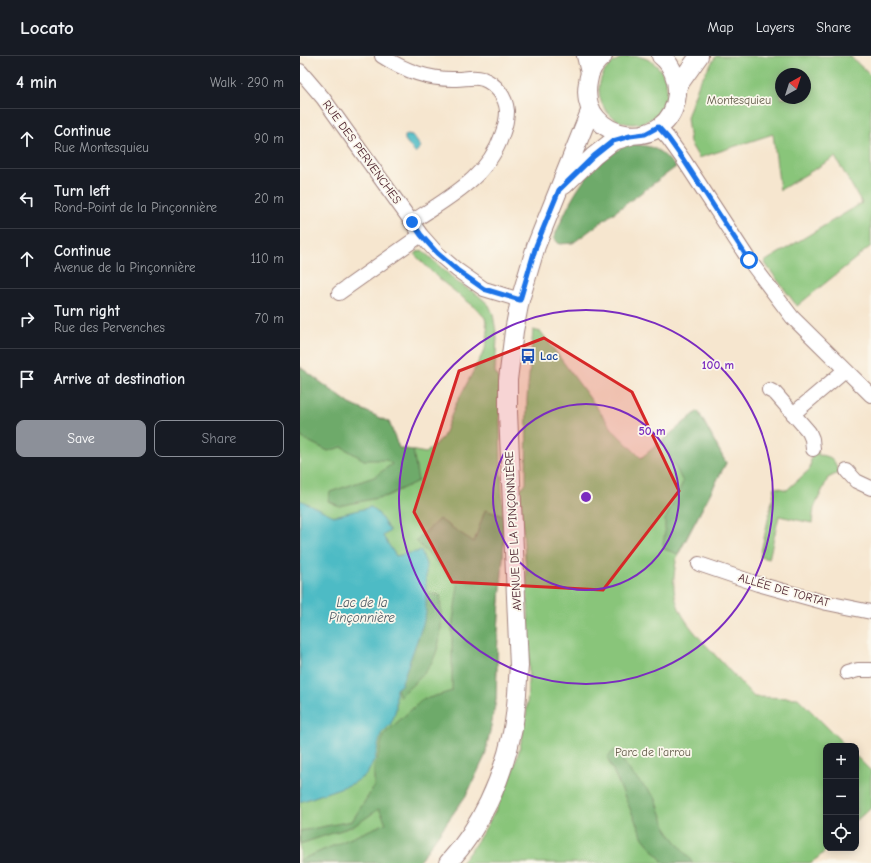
<!DOCTYPE html>
<meta charset="utf-8">
<style>
body{margin:0;font-family:"Comic Neue",sans-serif;background:#242831;color:#f1f3f6}
.controls{position:absolute;right:12px;bottom:12px;display:grid;overflow:hidden;border-radius:8px;box-shadow:0 2px 10px #0003}
.controls button{width:36px;height:36px;display:grid;place-items:center;padding:0;border:0;border-bottom:1px solid #363941;background:#171b24;color:#f1f3f6;font:20px sans-serif}
.compass{position:absolute;left:475px;top:12px;width:36px;height:36px;border-radius:50%;background:#171b24;box-shadow:0 2px 10px #0003;rotate:39deg}
.stop{position:absolute;width:12px;height:12px;margin:-9px;border:3px solid #1a73e8;border-radius:50%;background:#fff}
.stop.end{background:#1a73e8;border-color:#fff;box-shadow:0 1px 4px #0008}
.list{margin:0;padding:0;list-style:none}
h2{display:flex;justify-content:space-between;align-items:center;height:52px;margin:0;padding:0 16px;font-size:17px}
h2 small{font-size:13px;font-weight:400;color:#9ea1a6}
.list li{display:grid;grid-template-columns:26px 1fr auto;gap:12px;align-items:center;box-sizing:border-box;height:60px;padding:0 16px;border-top:1px solid #363941}
.list b{display:block;font-size:15px;white-space:nowrap}
.list p{margin:0;font-size:13px;white-space:nowrap;color:#9ea1a6}
.list em{font-size:13px;font-style:normal;color:#9ea1a6}
.actions{display:flex;gap:8px;padding:12px 16px}
.actions a{flex:1;padding:9px 0;border:1px solid #8c9099;border-radius:8px;text-align:center;font-size:14px;color:#8c9099}
.actions .main{background:#8c9099;color:#fff}
.icon{flex:none;width:22px;height:22px;fill:none;stroke:currentColor;stroke-width:2;stroke-linecap:round;stroke-linejoin:round}
.map{position:relative;flex:none;width:571px;height:807px;overflow:hidden}
header{display:flex;align-items:center;gap:24px;box-sizing:border-box;height:56px;padding:0 20px;background:#171b24;border-bottom:1px solid #363941}
header strong{font-size:19px}
nav{display:flex;gap:22px;margin-inline-start:auto;font-size:14px}
main{display:flex}
aside{flex:1;background:#171b24}
.map>svg:first-child{display:block}
</style>
<header>
<strong>Locato</strong>
<nav><a>Map</a><a>Layers</a><a>Share</a></nav>
</header>
<main>
<aside>
<h2>4 min<small>Walk · 290 m</small></h2>
<ul class="list">
<li><svg class="icon" aria-label="ahead" viewBox="0 0 24 24"><path d="M12 20V5M6 11l6-6 6 6"/></svg><div><b>Continue</b><p>Rue Montesquieu</p></div><em>90 m</em></li>
<li><svg class="icon" aria-label="left" viewBox="0 0 24 24"><path d="M17 20v-9H6M10 6l-5 5 5 5"/></svg><div><b>Turn left</b><p>Rond-Point de la Pinçonnière</p></div><em>20 m</em></li>
<li><svg class="icon" aria-label="ahead" viewBox="0 0 24 24"><path d="M12 20V5M6 11l6-6 6 6"/></svg><div><b>Continue</b><p>Avenue de la Pinçonnière</p></div><em>110 m</em></li>
<li><svg class="icon" aria-label="right" viewBox="0 0 24 24"><path d="M7 20v-9h11M14 6l5 5-5 5"/></svg><div><b>Turn right</b><p>Rue des Pervenches</p></div><em>70 m</em></li>
<li><svg class="icon" aria-label="arrive" viewBox="0 0 24 24"><path d="M6 21V4h12l-3 4 3 4H6"/></svg><div><b>Arrive at destination</b></div></li>
</ul>
<div class="actions"><a class="main">Save</a><a>Share</a></div>
</aside>
<div class="map">
<svg width="571" height="807" viewBox="0 0 571 807">
<rect width="100%" height="100%" fill="#fbf7ec"/>
<filter id="ink" filterUnits="userSpaceOnUse"><feTurbulence type="fractalNoise" baseFrequency=".025" numOctaves="2"/><feDisplacementMap in="SourceGraphic" scale="8" xChannelSelector="R" yChannelSelector="G"/><feConvolveMatrix kernelMatrix="1 2 1 2 8 2 1 2 1" color-interpolation-filters="sRGB"/></filter>
<filter id="wash" filterUnits="userSpaceOnUse"><feTurbulence type="fractalNoise" baseFrequency=".012" numOctaves="4" result="noise"/><feDisplacementMap in="SourceGraphic" scale="16" xChannelSelector="R" yChannelSelector="G"/><feGaussianBlur stdDeviation="0.9" result="paint"/><feColorMatrix in="noise" values="0 0 0 0 0 0 0 0 0 0 0 0 0 0 0 0 0 1.4 0 .05"/><feComposite in="paint" operator="in"/></filter>
<g filter="url(#wash)">
<rect width="100%" height="100%" fill="#f6e6cf"/>
<!-- green -->
<path fill="#89c57a" stroke="#6a7252" fill-rule="evenodd" d="M299 34a34 34 0 1 1 68 0a34 34 0 1 1-68 0Z
M416,0H550L571,20V190L497,250L464,206L562,147L535,101L480,134L473,78L399,102L390,87L387,61L399,27ZM481,18H505V42H481Z
M122,194L157,226L178,239L189,249L193,258L197,282L195,316L199,322L201,413L204,486L198,574L196,644L185,700L167,738L118,807H0V311L50,348L89,366L99,392L126,397L143,381L155,350L185,293L188,276L185,262L176,252L139,223L115,199L117,196Z
M233,274L241,276L314,375L341,402L398,355L426,407L377,501C374,515 372,530 376,544C382,566 401,583 416,600C429,614 441,627 454,641L498,642L546,690H526V792H528L519,801L510,807H161C195,765 219,713 226,659C228,649 227,639 228,629C232,564 224,498 220,433L226,428L227,343Z
M512,393L518,394V399C532,400 535,403 538,417L528,422L514,452L512,467L479,460L469,503L460,501L475,431L487,434L510,413Z
M556,700L571,715V751L556,765Z"/>
<!-- forest -->
<path fill="#6eaa6a" stroke="#5c644a" d="M329,88C355,90 358,92 376,111L273,187L259,188L254,182C271,141 287,108 329,88Z
M0,311L50,348L89,366L99,392L113,394L118,425L87,440L39,450L28,445L30,436L74,421L92,408L86,404H64L42,391L28,395L2,382L0,377Z
M398,355L426,407L378,498L364,493L363,487L365,475V464L383,426L362,385Z
M185,454L203,460L204,486L198,574L196,644L185,700L167,738L118,807H0V804L86,767L79,753L54,770L0,788V775L52,765L74,731V711L79,697L83,679L122,644L152,635V572L158,529L116,485L139,463L174,486Z
M129,537L140,539C142,562 143,589 130,609C125,619 108,632 100,641L93,624L121,543Z
M315,694L333,719L355,741L367,774L393,807H364L343,782L307,701Z"/>
<!-- water -->
<path fill="#4dbbc5" stroke="#4c6d78" d="M107,78L112,79L121,91L115,97L105,84V80Z
M0,444L34,460L71,451L78,457L90,475L83,480L96,500L121,495L126,508V557L123,568L101,629L96,633V653L93,663L90,669L81,678L75,703L67,718L54,727L0,746Z"/>
</g>
<g filter="url(#ink)">
<g fill="none" stroke-linecap="round" stroke-linejoin="round">
<defs>
<path id="minor" d="M82,0C105,15 128,24 156,23C165,23 174,20 183,23C196,28 206,41 207,55C207,63 205,71 202,79C188,122 147,142 112,166
M284,0L289,21
M0,15L23,42L121,179L137,197L157,214L184,233L220,244
M358,71L368,82L383,103L449,204L492,261L571,339
M39,237L121,179
M469,334L475,337L509,376L512,383L513,393
M493,358L545,314
M547,415L556,425L571,432
M399,508L458,528L527,547L571,556
M547,617L558,614H571"/>
<path id="major" d="M303,0C295,6 289,16 288,26C277,86 371,101 377,38C378,25 372,8 361,0
M377,31L399,0
M264,129L294,100L313,85L330,80
M148,807C181,771 202,724 212,677C217,655 217,632 219,610L208,356V324L214,275L220,244L236,190L291,53"/>
</defs>
<!-- minor casing -->
<use href="#minor" stroke="#a0827d" stroke-width="16"/>
<!-- major casing -->
<use href="#major" stroke="#a0827d" stroke-width="20"/>
<!-- minor -->
<use href="#minor" stroke="#fff" stroke-width="14"/>
<!-- major -->
<use href="#major" stroke="#fff" stroke-width="18"/>
</g>
</g>
<g fill="none" stroke-linecap="round" stroke-linejoin="round" filter="url(#ink)">
<!-- route -->
<path stroke="#1a73e8" stroke-width="5" d="M112,166L121,179L137,197L157,214L184,233L220,244L236,190L259,134L294,100L313,85L330,80L345,78L358,71L368,82L383,103L449,204"/>
</g>
<!-- marked area -->
<path fill="#d62828" fill-opacity="0.2" stroke="#d62828" stroke-width="3" stroke-linejoin="round" d="M244,282L332,336L379,435L303,534L152,526L114,456L159,315Z"/>
<!-- distance rings -->
<g fill="none" stroke="#7b2cbf" stroke-width="2">
<circle cx="286" cy="441" r="93"/>
<circle cx="286" cy="441" r="187"/>
</g>
<!-- icons -->
<defs>
<symbol id="bus-bare" viewBox="-9 -9 18 18"><path d="M-5-6H5V4H4V6H2V4H-2V6H-4V4H-5ZM-3.5-4V0h7V-4ZM-3.5 1.2v1.5H-2V1.2ZM2 1.2v1.5H3.5V1.2Z" fill="#1a4fb4" stroke="#fbf7ec" stroke-width="2.5" paint-order="stroke"/></symbol>
</defs>
<g fill-rule="evenodd">
<use href="#bus-bare" x="217" y="289" width="22" height="22"/>
</g>
<g text-anchor="middle" stroke-width="3.5" stroke-linejoin="round" paint-order="stroke">
<!-- park labels -->
<g font-size="12" fill="#605947" stroke="#fbf7ec">
<text x="439" y="48">Montesquieu</text>
<text x="353" y="700">Parc de l'arrou</text>
</g>
<!-- street labels -->
<g font-size="12" fill="#4a1f2b" stroke="#fbf7ec">
<text transform="translate(62 96) rotate(54)" y="4">RUE DES PERVENCHES</text>
<text transform="translate(213 475) rotate(-93)" y="4">AVENUE DE LA PINÇONNIÈRE</text>
<text transform="translate(484 534) rotate(16)" y="4">ALLÉE DE TORTAT</text>
</g>
<!-- transit labels -->
<g font-size="12" font-weight="bold" fill="#164399" stroke="#fbf7ec" text-anchor="start">
<text x="240" y="304">Lac</text>
</g>
<!-- water labels -->
<g font-size="13" font-style="italic" fill="#4b5661" stroke="#fbf7ec">
<text x="62" y="551">Lac de la<tspan x="62" dy="15">Pinçonnière</tspan></text>
</g>
</g>
<circle cx="286" cy="441" r="6" fill="#7b2cbf" stroke="#fbf7ec" stroke-width="2"/>
<g font-size="12" text-anchor="middle" font-weight="bold" fill="#7b2cbf" stroke="#fbf7ec" stroke-width="3.5" stroke-linejoin="round" paint-order="stroke">
<text x="418" y="313">100 m</text>
<text x="352" y="379">50 m</text>
</g>
</svg>
<div class="controls">
<button>+</button>
<button>−</button>
<button><svg class="icon" aria-label="locate" viewBox="0 0 24 24"><circle cx="12" cy="12" r="6"/><path d="M12 2v4M12 18v4M2 12h4M18 12h4"/></svg></button>
</div>
<svg class="compass" viewBox="-18 -18 36 36"><path d="M0-13l5 13h-10z" fill="#e53935"/><path d="M0 13l5-13h-10z" fill="#9ea1a6"/></svg>
<div class="stop" style="left:449px;top:204px"></div>
<div class="stop end" style="left:112px;top:166px"></div>
</div>
</main>
